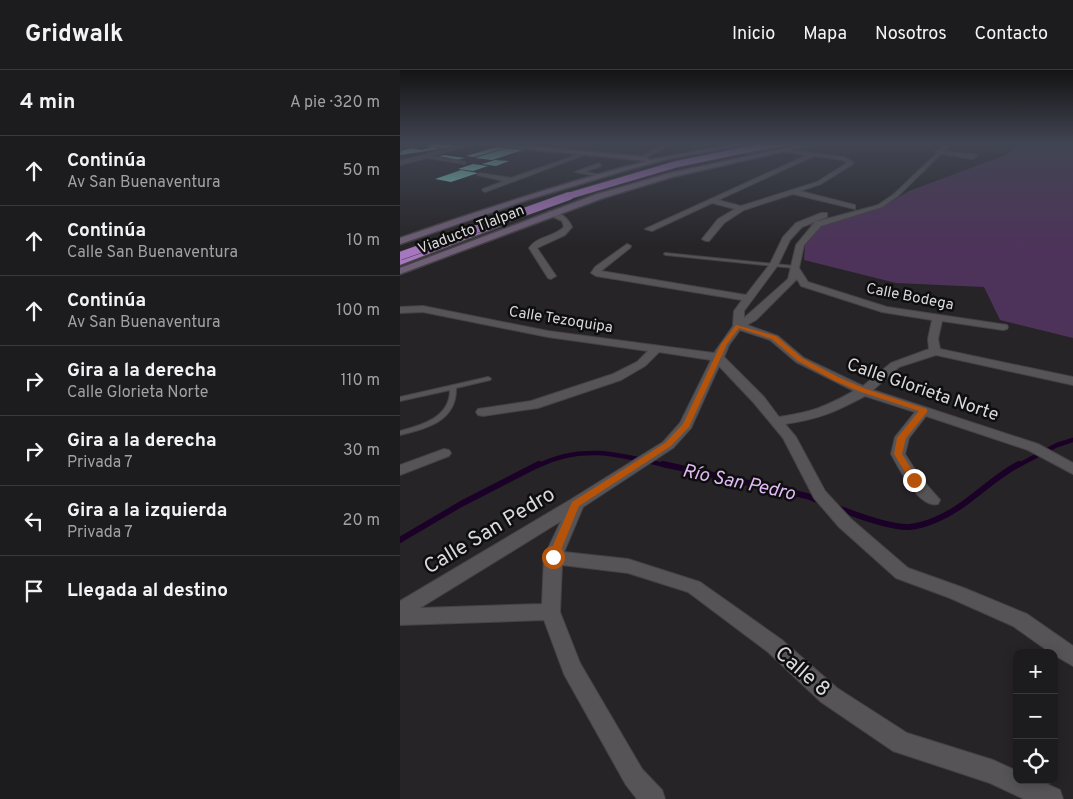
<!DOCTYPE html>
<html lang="es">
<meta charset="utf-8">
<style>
body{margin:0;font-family:Overpass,sans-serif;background:#252426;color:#f1f3f6}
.controls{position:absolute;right:15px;bottom:15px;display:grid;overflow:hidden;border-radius:10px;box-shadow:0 2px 12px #0003}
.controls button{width:45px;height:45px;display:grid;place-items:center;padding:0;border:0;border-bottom:1px solid #3a393b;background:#1c1b1d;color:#f1f3f6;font:25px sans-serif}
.stop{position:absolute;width:15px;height:15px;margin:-11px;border:4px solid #b45309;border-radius:50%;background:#fff}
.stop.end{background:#b45309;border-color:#fff;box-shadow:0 1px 5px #0008}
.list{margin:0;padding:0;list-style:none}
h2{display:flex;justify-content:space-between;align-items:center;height:65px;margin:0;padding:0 20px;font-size:21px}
h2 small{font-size:16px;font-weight:400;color:#a0a1a4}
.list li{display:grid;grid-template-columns:32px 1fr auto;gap:15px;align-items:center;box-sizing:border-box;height:70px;padding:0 20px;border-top:1px solid #3a393b}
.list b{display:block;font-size:19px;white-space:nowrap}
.list p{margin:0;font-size:16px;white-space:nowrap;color:#a0a1a4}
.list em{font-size:16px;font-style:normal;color:#a0a1a4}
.icon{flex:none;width:28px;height:28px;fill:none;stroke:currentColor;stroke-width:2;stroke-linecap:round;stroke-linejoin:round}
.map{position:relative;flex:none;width:673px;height:729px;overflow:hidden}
header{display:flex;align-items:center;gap:30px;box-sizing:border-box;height:70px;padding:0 25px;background:#1c1b1d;border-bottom:1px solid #3a393b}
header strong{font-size:24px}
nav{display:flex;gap:28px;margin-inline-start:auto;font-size:18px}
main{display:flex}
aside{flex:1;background:#1c1b1d}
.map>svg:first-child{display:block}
</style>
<header>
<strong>Gridwalk</strong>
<nav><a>Inicio</a><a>Mapa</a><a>Nosotros</a><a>Contacto</a></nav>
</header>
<main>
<aside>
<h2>4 min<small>A pie · 320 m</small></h2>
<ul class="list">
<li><svg class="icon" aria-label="ahead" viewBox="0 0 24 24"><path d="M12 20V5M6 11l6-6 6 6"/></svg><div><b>Continúa</b><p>Av San Buenaventura</p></div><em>50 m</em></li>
<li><svg class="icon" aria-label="ahead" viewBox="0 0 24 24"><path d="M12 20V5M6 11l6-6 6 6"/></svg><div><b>Continúa</b><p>Calle San Buenaventura</p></div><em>10 m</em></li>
<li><svg class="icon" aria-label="ahead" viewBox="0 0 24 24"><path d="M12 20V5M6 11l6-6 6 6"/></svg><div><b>Continúa</b><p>Av San Buenaventura</p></div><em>100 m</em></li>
<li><svg class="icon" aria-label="right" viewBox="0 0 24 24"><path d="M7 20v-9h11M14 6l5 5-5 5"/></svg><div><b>Gira a la derecha</b><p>Calle Glorieta Norte</p></div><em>110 m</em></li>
<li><svg class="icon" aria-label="right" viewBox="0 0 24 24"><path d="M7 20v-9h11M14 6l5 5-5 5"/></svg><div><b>Gira a la derecha</b><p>Privada 7</p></div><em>30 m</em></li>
<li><svg class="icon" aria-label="left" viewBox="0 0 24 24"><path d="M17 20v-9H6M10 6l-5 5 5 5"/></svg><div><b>Gira a la izquierda</b><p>Privada 7</p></div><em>20 m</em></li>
<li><svg class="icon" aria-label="arrive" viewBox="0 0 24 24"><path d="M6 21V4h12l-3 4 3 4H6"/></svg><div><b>Llegada al destino</b></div></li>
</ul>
</aside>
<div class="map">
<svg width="673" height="729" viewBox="0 0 673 729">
<rect width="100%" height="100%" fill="#262427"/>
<!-- green -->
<path fill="#4d3359" d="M623,74H673V268L600,250L584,217L496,213L404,190L405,175L425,152L492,131L509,121L603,86Z"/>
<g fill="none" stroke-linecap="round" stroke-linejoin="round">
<!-- stream-far1 -->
<path stroke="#1b0027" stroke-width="4.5" d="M137,396C182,373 222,385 268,396
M617,396L657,375L673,370"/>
<!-- stream -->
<path stroke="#1b0027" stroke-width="6" d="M263,394L407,426L420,431
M438,438C456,445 490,458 509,457C525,456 546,446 559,437C580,423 596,406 619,394
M0,470L61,434L139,394"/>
</g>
<!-- building -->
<path fill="#86decf" d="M33,74L62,75L49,79L37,77L35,78L40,79L0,85L1,81L12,78L22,80L31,77L26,76Z
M97,77L105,78L74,87L66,86Z
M106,78L123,80L92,90L75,88Z
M44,85L65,88L56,90L36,87Z
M95,90L109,91L96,96L82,94Z
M73,94L88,96L73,101L58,99Z
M61,100L78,103L51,112L35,109Z"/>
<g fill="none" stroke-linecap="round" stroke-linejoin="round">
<defs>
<path id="lane" d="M265,183L394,196L396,197L394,198L266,185L264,184Z
M88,307L90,308L91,309L90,310L56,318C57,351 26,359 0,365V361C23,355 50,347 50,320L0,331V327Z"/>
<path id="street" d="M64,74H73L33,86L65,92V94L27,88L0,95V91Z
M265,74H272L243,89L238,88Z
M546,74H551L544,81L578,85L573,89L541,84L498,126L482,137L421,156L404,175L399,198L408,212L487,237L607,255L608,257L607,259L603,260L542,251L538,269L540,279L673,307V315L536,285L499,297L473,320L638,374L673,393V404L628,380L526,346L509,368L505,384L519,406L540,430L538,434C519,439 499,398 491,384L495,367L515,342L465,326C435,342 419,349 385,354L396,367L425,421L451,449L508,498L564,518L627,544L673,576V596L654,585V583H651L613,556L550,528L496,508L439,457L414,428L383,368L354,333L319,296L291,358L273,378L183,437L164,482L228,489L300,512L382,570L437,618L507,663L593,690L617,701V710H638L660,720L663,729H624L590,713L493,681L421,632L368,582L288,522L228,503L162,495L160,542L180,593L242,699L262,720L265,729H237L226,715L164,604L144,550L0,555V531L170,430L263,372L280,353L311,290L259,282L245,296L221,310L138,338L83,346L78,345L76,342L78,339L131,331L213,304L237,292L248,281L148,267L23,242L0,243V237L23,236L148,261L314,283L333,256L334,241L342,230L196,206L191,203L195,197L227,174L231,176L230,178L201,201L346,225L370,194L383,167L396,153L421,143H427V147L402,157L390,170L378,195L344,241V248L388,209L396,175L415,152L478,135L494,124L536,84L534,81H539ZM397,209L401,216L482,242L532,250L528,269L529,279L491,293L463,316L404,288L378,266L347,255L356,250ZM340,260L370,270L396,292L454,321C425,337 412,342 379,347L364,327L324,287L329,275ZM161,451L144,487L142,534L20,538Z
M380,79L444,87L453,92V94L421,114L400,121L455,135V139L393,124L344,140L324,153L309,171H306L302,169L318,149L335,139L312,133L252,161L245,159L407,85L382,82ZM414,86L442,90L447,93L417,112L341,136L318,130Z
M182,83L187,84L85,122L82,120L83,119L104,111L77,105L80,103L111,108Z
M199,93L201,96L185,102L202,105V107L175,102Z
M149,141C160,141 168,148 172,157L165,165L137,178L156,206L151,209L148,208L129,178C137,166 154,167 164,157L162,151L149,145Z
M44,379L49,380L51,383L49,386L0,405V395Z"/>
<path id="secondary" d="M78,74H104L247,87L249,90L335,74H349L268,89L227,100L130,129L0,174V168C81,140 163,113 247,91Z
M403,74H416L272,107L203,128L0,204V198L197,124L270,103Z"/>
<path id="highway" d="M380,74H395L347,84L344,82Z
M96,153L103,155L0,195V189Z"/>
</defs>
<!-- lane casing -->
<use href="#lane" stroke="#444245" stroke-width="2"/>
<!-- street casing -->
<use href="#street" stroke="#444245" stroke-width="2"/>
<!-- secondary casing -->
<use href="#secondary" stroke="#444245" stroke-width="3"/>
<!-- highway casing -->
<use href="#highway" stroke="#444245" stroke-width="3"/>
<!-- lane -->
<use href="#lane" fill="#565457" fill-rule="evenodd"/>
<!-- street -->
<use href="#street" fill="#565457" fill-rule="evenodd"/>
<!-- secondary -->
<use href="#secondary" fill="#6e5e76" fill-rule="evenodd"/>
<!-- highway -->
<use href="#highway" fill="#a676be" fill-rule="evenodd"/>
<defs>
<path id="highway-bridge-far1" d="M165,127L277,94L374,74"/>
<path id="highway-bridge" d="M0,186L169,126"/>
</defs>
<!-- highway-bridge-far1 casing -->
<use href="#highway-bridge-far1" stroke="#444245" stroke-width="8" stroke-linecap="butt"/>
<!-- highway-bridge casing -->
<use href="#highway-bridge" stroke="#444245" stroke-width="9" stroke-linecap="butt"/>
<!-- highway-bridge-far1 -->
<use href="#highway-bridge-far1" stroke="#a676be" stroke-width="6"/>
<!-- highway-bridge -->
<use href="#highway-bridge" stroke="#a676be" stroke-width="8"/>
</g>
<!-- sky -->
<linearGradient id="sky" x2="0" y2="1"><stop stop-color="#151415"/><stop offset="0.42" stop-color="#414552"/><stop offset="1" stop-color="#414552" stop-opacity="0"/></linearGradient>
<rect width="673" height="176" fill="url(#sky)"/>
<!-- route -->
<path fill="#b45309" d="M336,255L376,266L402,288L440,308L466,319L527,339V342L506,368L502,384L518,410L517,412H511L494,384L497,368L519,341L461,322L435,311L398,291L372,269L339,258L327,274L289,357L271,376L179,436L157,490H150L148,487L172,432L265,373L283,354L321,274Z"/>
<g text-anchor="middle" stroke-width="5" stroke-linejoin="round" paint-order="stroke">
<!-- far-street labels -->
<g font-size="15" fill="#d9d8da" stroke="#0e0e0f">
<text transform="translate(71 159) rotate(-21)" y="5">Viaducto Tlalpan</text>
<text transform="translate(510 226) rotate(11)" y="5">Calle Bodega</text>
<text transform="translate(161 249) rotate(9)" y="5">Calle Tezoquipa</text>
</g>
<!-- street labels -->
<g font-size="18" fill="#d9d8da" stroke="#0e0e0f">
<text transform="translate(523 319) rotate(19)" y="6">Calle Glorieta Norte</text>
</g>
<!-- water labels -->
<g font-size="19" font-style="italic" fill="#e2b9f6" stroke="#0e0e0f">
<text transform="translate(339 411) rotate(12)" y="7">Río San Pedro</text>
</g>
<!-- near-street labels -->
<g font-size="21" fill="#d9d8da" stroke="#0e0e0f">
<text transform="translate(89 460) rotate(-31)" y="7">Calle San Pedro</text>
<text transform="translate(403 601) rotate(41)" y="7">Calle 8</text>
</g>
</g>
</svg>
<div class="controls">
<button>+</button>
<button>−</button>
<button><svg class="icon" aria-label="locate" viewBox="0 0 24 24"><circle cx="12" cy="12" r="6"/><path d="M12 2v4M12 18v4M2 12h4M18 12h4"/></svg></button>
</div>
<div class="stop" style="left:153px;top:487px"></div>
<div class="stop end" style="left:514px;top:410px"></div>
</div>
</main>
